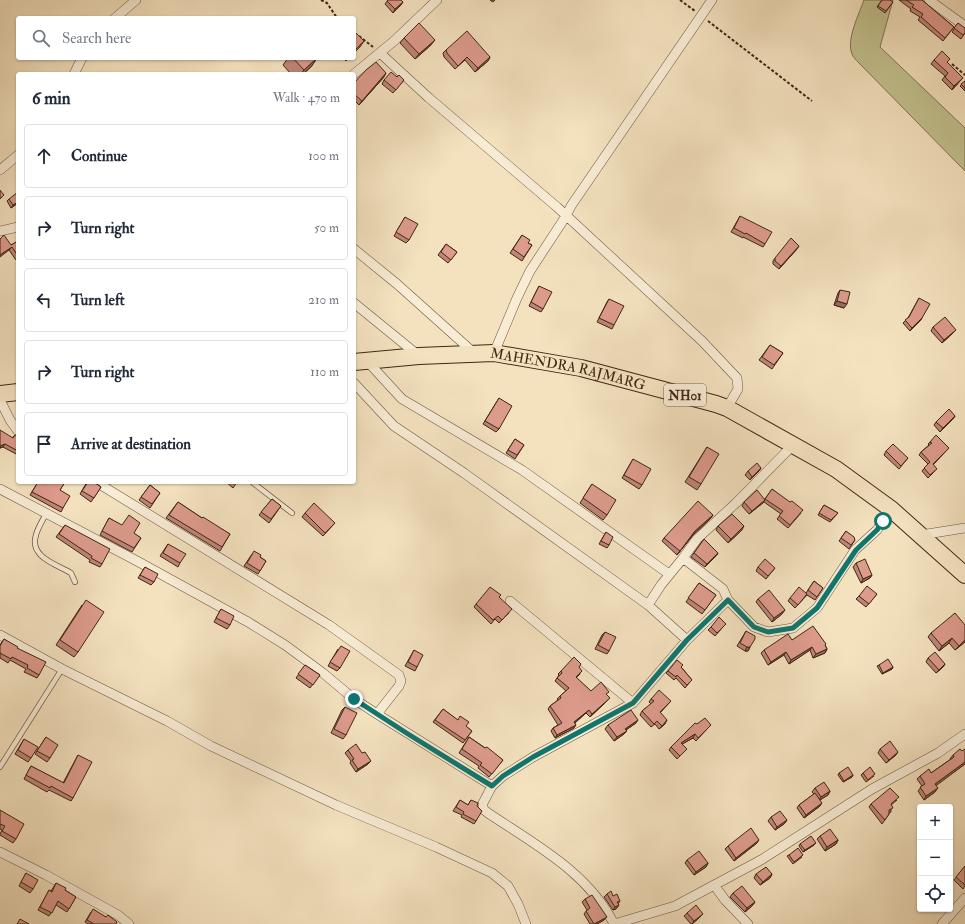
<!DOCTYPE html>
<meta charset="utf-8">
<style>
body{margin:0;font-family:"IM FELL Double Pica",serif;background:#f6f6f7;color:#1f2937}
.controls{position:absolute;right:12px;bottom:12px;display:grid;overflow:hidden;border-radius:4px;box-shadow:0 1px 3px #0004}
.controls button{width:36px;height:36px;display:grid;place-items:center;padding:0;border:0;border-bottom:1px solid #e0e1e3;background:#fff;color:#1f2937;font:20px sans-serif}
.stop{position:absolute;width:12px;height:12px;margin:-9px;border:3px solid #0f766e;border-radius:50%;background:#fff}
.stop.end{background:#0f766e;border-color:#fff;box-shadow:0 1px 4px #0008}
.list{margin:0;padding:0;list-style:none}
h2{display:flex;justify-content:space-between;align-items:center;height:52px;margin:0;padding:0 16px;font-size:17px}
h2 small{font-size:13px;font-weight:400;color:#747a83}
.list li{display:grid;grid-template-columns:26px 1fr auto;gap:12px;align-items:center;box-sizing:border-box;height:64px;margin:0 8px 8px;padding:0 8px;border:1px solid #e0e1e3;border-radius:4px}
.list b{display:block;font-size:15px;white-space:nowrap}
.list em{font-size:13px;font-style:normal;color:#747a83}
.icon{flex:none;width:22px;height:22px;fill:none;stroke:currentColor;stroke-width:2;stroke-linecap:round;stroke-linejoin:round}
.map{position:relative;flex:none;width:965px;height:924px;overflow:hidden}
.search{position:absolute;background:#fff;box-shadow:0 1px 3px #0004;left:16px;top:16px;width:340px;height:44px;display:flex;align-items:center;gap:10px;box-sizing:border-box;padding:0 14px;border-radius:4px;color:#747a83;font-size:15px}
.panel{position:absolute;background:#fff;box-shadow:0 1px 3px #0004;left:16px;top:72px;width:340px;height:412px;border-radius:4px}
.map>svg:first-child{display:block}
</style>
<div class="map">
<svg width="965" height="924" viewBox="0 0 965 924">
<rect width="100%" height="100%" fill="#f4e2bf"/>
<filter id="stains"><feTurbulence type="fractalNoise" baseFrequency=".005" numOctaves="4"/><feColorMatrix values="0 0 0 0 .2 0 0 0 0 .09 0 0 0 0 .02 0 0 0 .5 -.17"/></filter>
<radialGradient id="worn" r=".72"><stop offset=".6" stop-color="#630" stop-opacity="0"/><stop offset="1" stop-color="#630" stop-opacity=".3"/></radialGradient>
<!-- green -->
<path fill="#c2c18e" stroke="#807452" d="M864,0H893L880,47L965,128V171L858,62C856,60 853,57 852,54C846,40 859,14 864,0Z"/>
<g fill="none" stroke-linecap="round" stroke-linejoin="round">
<defs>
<path id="lane" d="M252,482L292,513
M47,512C43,520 38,527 36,535C29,557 56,564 71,573L75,582
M0,767L62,669"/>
<path id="street" d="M929,0L965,26
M115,18L136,0
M380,53L429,98L557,207L702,341L737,378L738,389L727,408
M74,74L82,58
M354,74L394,41L437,0
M0,170L18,155
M566,216L571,206L712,0
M0,231L18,227
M354,249L397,284L474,353
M354,303L419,356
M494,353L517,298L530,271L566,216
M367,361L402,399L522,470L669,574
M354,383L394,426L464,473L648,605
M0,400L10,420L18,431
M793,445L736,503L697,539L683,558L723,589L728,600L754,627L768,632L793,628L817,608L855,550L877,530L891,509
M96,482L329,625L399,675L401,681L399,686L377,714
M0,489L137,561L248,622L285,645L323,673L354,699L377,714L492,786
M921,535L965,528
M683,558L661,585L648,605L687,640
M510,601L633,703
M0,635L62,669L167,721L211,746L336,805L436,847L492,873L508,886L518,904L526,924
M0,852L46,875L118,915L129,924
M714,885L725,900L748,924
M614,924C588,872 534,844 488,813L483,809V803L492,786L503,776L533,757L633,703L687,640L728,600
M614,924L675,906L761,860L872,789L938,753L965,734
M942,924L965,898"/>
<g id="highway">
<path id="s1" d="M354,362L419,356L494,353L581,368L716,404L727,408L836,469L891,509L965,575"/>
<path d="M0,394L18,392"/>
</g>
</defs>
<!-- lane casing -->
<use href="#lane" stroke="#6c5540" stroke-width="6"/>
<!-- street casing -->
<use href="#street" stroke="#6c5540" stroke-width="10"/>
<!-- highway casing -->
<use href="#highway" stroke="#3f2615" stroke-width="18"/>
<!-- path -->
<path stroke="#3f2615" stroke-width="2" stroke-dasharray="3 2" stroke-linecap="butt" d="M321,0L327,3L337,18
M680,0L695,11
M708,21L812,101
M359,36L373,47
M952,64L965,75"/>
<!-- lane -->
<use href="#lane" stroke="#f8ecd5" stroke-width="4.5"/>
<!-- street -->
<use href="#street" stroke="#f8ecd5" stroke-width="9"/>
<!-- highway -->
<use href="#highway" stroke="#f4e2bf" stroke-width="16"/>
</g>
<!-- wall -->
<path fill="#be8578" stroke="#3f2615" d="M388,0L403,2L400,6L393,13L385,4Z
M490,0H495L493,2Z
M882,0L893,2L885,13L877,7Z
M899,0H922L954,27L943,41L918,20L920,17L910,11L911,9Z
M958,23L965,33L961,39L952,32Z
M404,38L431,45L415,59L400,43Z
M446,50L490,57L488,61L475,72L465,60L455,69L444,57L443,53Z
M288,58H317L311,67L303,74H291L283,65Z
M343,58H348L346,61Z
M934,60L948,63L960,81L952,90L942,80L945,76L931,64Z
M384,77L359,105L354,100V83Z
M397,77L404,80L393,93L382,84L384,80Z
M965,81V91L960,86Z
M9,199L18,203L11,208L7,201Z
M740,216L765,244L763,247L743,237V238L731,232Z
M405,217L409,240L406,243L394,236Z
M522,235L528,243L532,245L522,261L510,253Z
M18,241V258L16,260L9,250L11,245Z
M446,244L457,252L448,263L438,255Z
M797,249L779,269L773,264V261L775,258Z
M539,286L543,309L541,312L529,306Z
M840,290L844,308L834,305L838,293Z
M919,298L922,318L920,321L910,331L903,323L908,318Z
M609,299L614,325L612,329L597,322L607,302Z
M933,327L953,333L942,343L931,331Z
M770,345L783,353L772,369L759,360Z
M499,398V429L496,432L483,424Z
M955,416L953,419L940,432L934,425L936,422Z
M15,435L18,436V455L3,447L0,448L13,437Z
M515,439L524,445L515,459L506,453Z
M930,442L949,448L933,465L935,471L928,478L922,471L928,464L919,455L921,452L929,445L928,444Z
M707,447L701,484L697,490L685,482Z
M886,451L908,458L899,469L884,455Z
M633,459L642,485L639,489L622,478Z
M761,468L759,471L750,480L745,475L748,471Z
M38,482L45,484L46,482H65L60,490L63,508L61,512L30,495Z
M87,482H94L101,487L91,502L80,494Z
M107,482H113L111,484Z
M226,482H237L233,488Z
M592,484L607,515L603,520L580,503Z
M150,485L160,493L150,508L139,500Z
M772,489L801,513L788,528L777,519L781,514L764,502L749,514L742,506L744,502L765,499Z
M272,499L281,506L269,523L259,515Z
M178,502L202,518L230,534L220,551L166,518Z
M824,505L838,513L830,522L818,515Z
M305,513L335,523L323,536L302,517Z
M713,515L710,519L693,535L677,555L662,541L664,538Z
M109,518L141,538L132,552L100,535Z
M65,525L102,564L100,567L89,562L90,560L56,537Z
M718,526L742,530L728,543L716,530Z
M846,531L855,540L849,549L839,541Z
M606,532L609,545L607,548L599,544Z
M704,539L718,553L716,556L705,567L691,557Z
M168,544L180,563L178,567L160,556Z
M252,554L260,557L266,561L258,574L244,566Z
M856,563L872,575L870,578L861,583L853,567Z
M145,567L154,582L151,585L138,578Z
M758,567L775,568L766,579L756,571Z
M814,581L823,588L815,600L807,595L795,608L788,601L790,598L806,593Z
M699,583L716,595L702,614L686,602Z
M877,594L866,607L856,599L859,596Z
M499,597L509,613L499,623L495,619L491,624L474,607L476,604Z
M758,599L782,614L772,622L756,602Z
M82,605L78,652L74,657L56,645Z
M221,609L230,625L227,629L214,622Z
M965,625V642L955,650L949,643L939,651L928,637L931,633Z
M711,627H723L715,636L708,630Z
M746,631L750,647L748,651H745L737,646Z
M605,632L609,651L607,654L595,649L602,635Z
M4,639L17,648L39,675L37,678L24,672L26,669L10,660L8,663L0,658V645Z
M792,640L825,645L827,649L825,653L813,658L810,650L789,664L784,655L768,665L761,653L764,650Z
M338,649L340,668L337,671L328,666Z
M414,650L417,667L415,671L405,666Z
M928,658L945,664L943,667L936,673L926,662Z
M305,665L320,675L310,688L296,678Z
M879,665L893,667L892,669L882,674L877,666Z
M579,667L580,674L576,678L591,691L607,695V701L590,717L586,713L575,723L574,728L555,738L551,731L553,728L558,725L548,709L550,706L558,700L557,699L560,696L566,691L555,681L559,675L558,674L561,671Z
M682,668L692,680L690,682L685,688L676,678L674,680L666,673L668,671Z
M651,699L671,701L660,713L665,724L659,729L655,724L651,727L640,715L642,711L651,704L649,702Z
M345,707L346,735L343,739L331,733L342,710Z
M443,709L472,731L463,743L433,722Z
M636,723L626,730L627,731L624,734L614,741L605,729L608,725Z
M697,724L708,728L696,741L693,738L682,744L684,752L677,759L669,750L671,747Z
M46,737L50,758L47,762L35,754Z
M469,737L503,760L489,777L478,768L479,766L459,753Z
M24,739L31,758L28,762L15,754Z
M880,749L896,755L886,763L878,753Z
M348,750L368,764L356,772L350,763L351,761L345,753Z
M78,755L73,798L71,801L49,790L47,792L24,779L31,766L63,783Z
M953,755L965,764L936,785L935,792L924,800L918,791L922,786L917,779L920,776L931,773L951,759H950Z
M839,773L853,775L852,777L843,782L838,775Z
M863,773L874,776L866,782L861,775Z
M815,788L830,791L828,795L820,800V806L804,818L797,808L799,805L814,794L812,792Z
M460,800L468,805L471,800L477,806L476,821L474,824L461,817L462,815L453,811Z
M897,800L891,805V812L889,813V814L882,824L869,807L871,804Z
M0,810L16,839L13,843L0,835V834L2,830L0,829Z
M771,817L787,820L784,824L775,830L768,821Z
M820,836L838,840L836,844L825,851L817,839Z
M757,843L734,861L725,849L728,846Z
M800,844L814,845L803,852L799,846Z
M789,855L802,857L793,864L787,856Z
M687,860L708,863L706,867L694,875L685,863Z
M965,866V886L963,889L954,880Z
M26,873L33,889L30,893L19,886Z
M756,874H772L770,878L760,885L754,878Z
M56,883L65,890L76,897L67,912L56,905L49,916L38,910L47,894L49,890L51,891Z
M733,893L755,902L752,906L745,912L730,897Z
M607,894L613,896L620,901L618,904L619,905L616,909L613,910L604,897Z
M585,899L607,917L604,920L597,924H590L584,914L587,910L582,902Z
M91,912L106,917L116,924H88L85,922Z
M687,913L700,917L692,924H691L684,916Z"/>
<!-- shaded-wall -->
<path fill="#9b6c62" stroke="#3f2615" d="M403,2L400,6L393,13L395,9Z
M435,40L431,45L415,59L419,54Z
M364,41L360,47L354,53V51Z
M490,57L488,61L475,72L478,68Z
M317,58L311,67L303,74H301L304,70Z
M386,73L384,77L359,105L362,101Z
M963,78L960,81L952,90L954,86Z
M18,202V203L11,208L13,205Z
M799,246L797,249L779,269L781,266Z
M12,247L9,250L0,257V255Z
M837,301L847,304L844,308L834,305Z
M922,318L920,321L910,331L912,328Z
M956,330L953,333L942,343L944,340Z
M955,416L953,419L940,432L943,428Z
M5,444L3,447L0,448V446Z
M761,468L759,471L750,480L752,477Z
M765,500L763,503L749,514L752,511Z
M713,515L710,519L693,535L677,555L695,531Z
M744,526L742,530L728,543L731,539Z
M718,553L716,556L705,567L707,564Z
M872,575L870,578L861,583L863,579Z
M785,610L782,614L772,622L774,618Z
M952,638L949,643L939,651L942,646Z
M965,640V642L955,650Z
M747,647H750L748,651H745Z
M812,647L810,650L789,664L791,660Z
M827,649L825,653L813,658L816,654Z
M786,652L784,655L768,665L771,662Z
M945,664L943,667L936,673Z
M893,667L892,669L882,674L883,673Z
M610,698L607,701L590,717L592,714Z
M589,710L586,713L572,725L574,722Z
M638,720L636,723L623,732L625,729Z
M667,720L665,724L659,729L662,726Z
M576,725L574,728L555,738L557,735Z
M627,731L624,734L614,741L617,737Z
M695,734L693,738L679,746L681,743Z
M898,752L896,755L886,763L889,760Z
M371,761L368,764L356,772L358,769Z
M965,762V764L933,788L935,784Z
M853,775L852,777L843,782L844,781Z
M938,788L935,792L924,800L926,796Z
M830,791L828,795L818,801L821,797Z
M822,803L820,806L804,818L806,815Z
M787,820L784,824L775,830L777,827Z
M759,840L757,843L734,861L736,858Z
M838,840L836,844L825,851L827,847Z
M816,843L814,845L803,852L805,850Z
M708,863L706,867L694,875L696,872Z
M772,874L770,878L760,885L763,882Z
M755,902L752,906L745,912L747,908Z
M619,905L616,909L613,910L615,907Z
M703,914L700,917L692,924L694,921Z
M607,917L604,920L597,924H594Z"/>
<!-- building -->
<path fill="#dd9b8c" stroke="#3f2615" d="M388,0H401L403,2L395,9L387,1Z
M882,0H890L893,2L886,11L878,6Z
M906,0H922L954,27L945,38L921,17L923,14L912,7L914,5Z
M419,23L435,40L419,54L404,38Z
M958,23L965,28V33L963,35L954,28Z
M354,31L364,41L354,51Z
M467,31L490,57L478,68L467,57L458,66L447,53L446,50Z
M942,51L950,59L947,62L963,78L954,86L945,77L948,73L934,60Z
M293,58H317L304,70Z
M376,62L386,73L362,101L354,94V83L366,70Z
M391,72L397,77L399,75L404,80L396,90L384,80Z
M965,81V88L961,84Z
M0,190L4,195L0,199Z
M18,192V202L13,205L9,199Z
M740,216L772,232L765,244L746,233L745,234L734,228Z
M405,217L418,224L409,240L396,232Z
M4,235L11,245L18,241V256L12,247L0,255V239Z
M522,235L530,240L528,243L532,245L524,257L513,249Z
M791,238L799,246L781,266L775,261V258Z
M446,244L457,252L451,260L441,252Z
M539,286L552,292L543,309L531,302Z
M840,290L850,292L847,304L837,301Z
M919,298L930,304L922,318L912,328L905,320L909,317Z
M609,299L624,306L614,325L599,318Z
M945,317L956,330L944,340L933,327Z
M770,345L783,353L774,365L762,357Z
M499,398L512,406L499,429L485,421Z
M949,409L955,416L943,428L936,422Z
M0,430L13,438L15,435L18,436V451L5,444L0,446Z
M936,435L949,448L933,464L937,469L930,475L924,468L930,462L921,452L932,443L930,442Z
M515,439L524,445L517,455L508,450Z
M893,444L908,458L901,466L886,451Z
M707,447L719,454L701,484L689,477Z
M633,459L651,469L642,485L624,475Z
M757,463L761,468L752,477L748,471Z
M38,482H42L45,484L46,482H65L60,490L70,496L63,508L32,492Z
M88,482H94L101,487L94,498L82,491Z
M233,482H237L236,484Z
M592,484L616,500L607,515L583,498Z
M150,485L160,493L152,504L141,497Z
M772,489L790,502L792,501L803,510L790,525L779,516L783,511L765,499Z
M757,490L765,500L752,511L744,502Z
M272,499L281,506L271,519L261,512Z
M698,501L713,515L695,531L680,551L664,538Z
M178,502L202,518L203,517L230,534L222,547L169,515Z
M314,503L335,523L325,533L305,513Z
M824,505L838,513L831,520L819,513Z
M732,514L744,526L731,539L718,526Z
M129,515L140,523L134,533L141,538L134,548L102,531L109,518L122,525Z
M65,525L110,549L102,564L91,558L92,556L59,534Z
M846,531L854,537L855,540L851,545L841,538Z
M606,532L613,537L609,545L601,541Z
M704,539L718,553L707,564L694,553Z
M168,544L186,554L180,563L163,553Z
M254,551L261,555L260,557L266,561L260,571L247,563Z
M765,559L775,568L768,576L758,567Z
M865,559L872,575L863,579L856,563Z
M145,567L158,574L154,582L140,575Z
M814,581L823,588L817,597L808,590Z
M699,583L716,595L705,610L688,598Z
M867,586L877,594L869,604L859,596Z
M490,587L501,595L499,597L512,609L502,620L498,616L493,620L476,604Z
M799,587L807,594L798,605L790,598Z
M769,590L785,610L774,618L758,599Z
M86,600L104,612L78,652L60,640Z
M221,609L234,616L230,625L216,618Z
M955,613L965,625V640L959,646L952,638L942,646L931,633Z
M719,617L726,624L717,633L711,627Z
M813,626L826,644L825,645L827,649L816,654L812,647L791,660L786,652L771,662L764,650L788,634L792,640Z
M746,631L755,636V639L750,647H747L740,643Z
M605,632L616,637L609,651L598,645Z
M4,639L18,647L17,648L46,662L39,675L27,668L28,665L12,657L11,659L0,653V646Z
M341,646L350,651L340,668L330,662Z
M414,650L423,655L417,667L408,662Z
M935,652L945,664L939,670L928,658Z
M574,657L581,664L579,667L582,671L576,677L591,691L601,682L609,692L606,694L610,698L592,714L589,710L574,722L576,725L557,735L553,728L562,723L550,706L561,698L560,696L569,688L557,678L562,673L561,671Z
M888,659L893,667L883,673L879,665Z
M677,660L683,665L681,667L692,680L687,685L677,675L676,677L668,671Z
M305,665L320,675L313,685L298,674Z
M659,690L671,701L660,712L667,720L662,726L657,721L654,724L642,711L654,701L651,699Z
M345,707L357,713L346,735L334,729Z
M443,709L458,720L460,716L469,722L466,726L472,731L465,740L435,720Z
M631,710L638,720L625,729L627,731L617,737L608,725Z
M705,718L711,725L698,738L695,734L681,743L687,749L680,756L671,747L695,723L697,724Z
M46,737L58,745L50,758L37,751Z
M469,737L485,748L487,747L503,760L492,774L480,765L482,763L462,749Z
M24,739L38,747L31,758L18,750Z
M890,741L898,752L889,760L880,749Z
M356,744L362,753L365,752L371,761L358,769L352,760L354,759L348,750Z
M960,749L962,751L965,749V762L935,784L938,788L926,796L920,787L925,784L920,776L929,769L931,773L954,757L953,755Z
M78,755L92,762L73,798L51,786L50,788L26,775L31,766L64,783Z
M848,767L853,775L844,781L839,773Z
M870,767L875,774L868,780L863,773Z
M824,782L830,791L821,797L815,788Z
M890,788L899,797L891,804L893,808L889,810V814L885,820L871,804Z
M815,793L822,803L806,815L799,805Z
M460,800L468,805L471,800L478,803L477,806L482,811L476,821L463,814L464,812L456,807Z
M0,810L24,824L16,839L2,831L5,826L0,824Z
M780,811L787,820L777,827L771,817Z
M751,828L759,840L736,858L728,846Z
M830,829L838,840L827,847L820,836Z
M811,836L816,843L805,850L800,844Z
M798,848L803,855L794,862L789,855Z
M699,851L708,863L696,872L687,860Z
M965,866V885L956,877Z
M766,867L772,874L763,882L756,874Z
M26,873L38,880L33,889L21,882Z
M56,883L66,888L65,890L76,897L69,909L58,901L52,913L40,907L49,890L52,892Z
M742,886L755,902L747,908L733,893Z
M611,891L613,896L617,894L620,901L617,902L619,905L615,907L607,894Z
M592,895L607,917L594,924L586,911L590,908L585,899Z
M696,905L703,914L694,921L687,913Z
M93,909L106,917L108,915L117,922L116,924H94L87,920Z
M20,919L29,924H17Z"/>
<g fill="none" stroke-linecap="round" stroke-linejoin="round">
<!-- route -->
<path stroke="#0f766e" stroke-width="5" d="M354,699L408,734L492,786L503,776L533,757L633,703L687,640L728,600L754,627L768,632L793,628L817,608L856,550L877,530L883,521"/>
</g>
<g text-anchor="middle" stroke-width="3" stroke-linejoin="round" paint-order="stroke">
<!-- shield labels -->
<rect fill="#f8ecd5" stroke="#76614f" stroke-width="1" x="664" y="384" width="42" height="22" rx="3"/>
<g font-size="13" font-weight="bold" fill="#3f2615">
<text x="685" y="400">NH01</text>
</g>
<!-- street labels -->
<g font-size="14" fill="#3f2615" stroke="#f8ecd5">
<text dy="5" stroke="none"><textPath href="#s1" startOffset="216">MAHENDRA RAJMARG</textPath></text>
</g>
</g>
<rect width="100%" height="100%" filter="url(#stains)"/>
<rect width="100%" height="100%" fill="url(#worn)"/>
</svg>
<div class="controls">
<button>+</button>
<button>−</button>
<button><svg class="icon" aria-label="locate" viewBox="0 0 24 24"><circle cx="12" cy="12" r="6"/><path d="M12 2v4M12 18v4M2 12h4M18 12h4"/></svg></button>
</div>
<div class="stop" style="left:883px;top:521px"></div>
<div class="stop end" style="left:354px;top:699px"></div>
<div class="search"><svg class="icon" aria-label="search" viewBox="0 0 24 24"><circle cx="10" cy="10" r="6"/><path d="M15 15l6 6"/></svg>Search here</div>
<section class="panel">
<h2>6 min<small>Walk · 470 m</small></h2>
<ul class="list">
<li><svg class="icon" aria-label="ahead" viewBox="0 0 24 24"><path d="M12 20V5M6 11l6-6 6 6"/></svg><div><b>Continue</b></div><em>100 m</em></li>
<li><svg class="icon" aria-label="right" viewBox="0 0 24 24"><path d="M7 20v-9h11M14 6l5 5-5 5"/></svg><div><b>Turn right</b></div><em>50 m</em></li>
<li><svg class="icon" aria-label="left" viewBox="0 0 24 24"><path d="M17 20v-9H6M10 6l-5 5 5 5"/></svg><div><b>Turn left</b></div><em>210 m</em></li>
<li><svg class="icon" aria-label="right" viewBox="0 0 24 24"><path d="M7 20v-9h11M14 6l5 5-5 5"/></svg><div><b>Turn right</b></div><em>110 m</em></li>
<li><svg class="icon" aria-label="arrive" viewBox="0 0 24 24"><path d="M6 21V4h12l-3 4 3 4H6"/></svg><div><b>Arrive at destination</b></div></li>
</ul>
</section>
</div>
